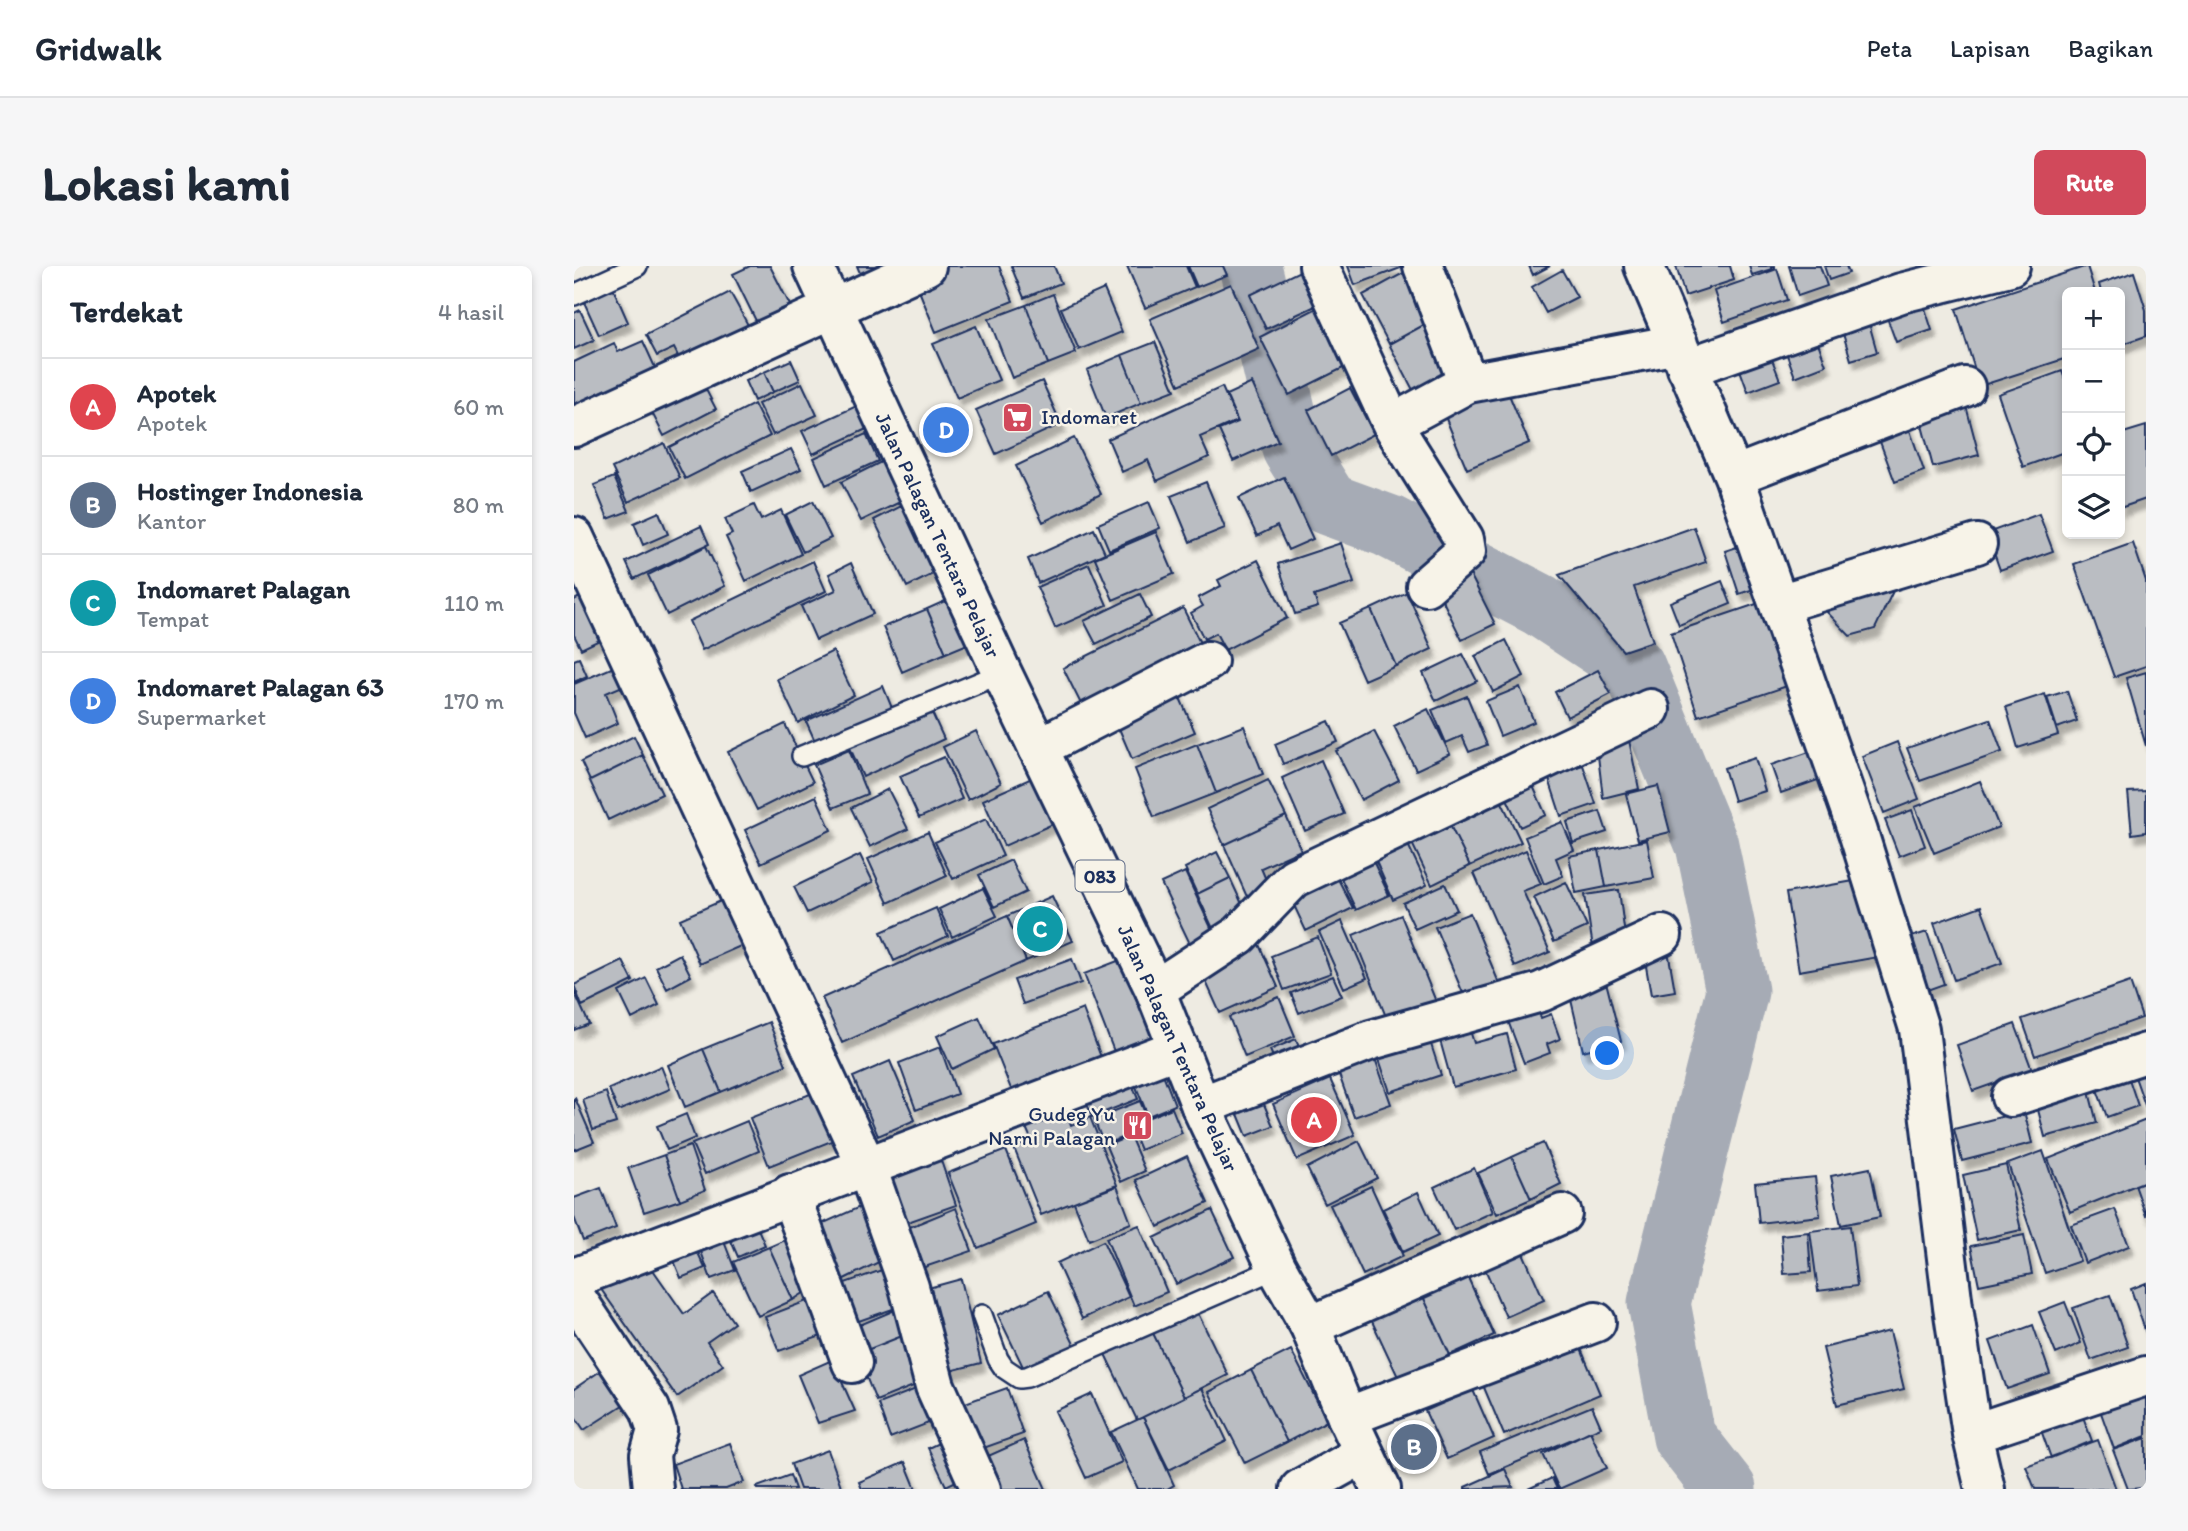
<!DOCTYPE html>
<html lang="id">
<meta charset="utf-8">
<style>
body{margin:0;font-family:Itim,sans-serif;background:#f6f6f7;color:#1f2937}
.controls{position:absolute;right:21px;top:21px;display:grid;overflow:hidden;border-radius:10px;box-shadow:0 4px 10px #0003}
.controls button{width:63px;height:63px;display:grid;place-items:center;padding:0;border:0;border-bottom:2px solid #e0e1e3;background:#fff;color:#1f2937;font:35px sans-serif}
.you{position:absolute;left:1034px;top:788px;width:24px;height:24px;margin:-18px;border:5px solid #fff;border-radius:50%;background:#1a73e8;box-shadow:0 0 0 10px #1a73e833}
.badge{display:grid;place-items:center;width:46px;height:46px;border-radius:50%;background:#d1495b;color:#fff;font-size:23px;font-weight:700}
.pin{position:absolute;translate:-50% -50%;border:4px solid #fff;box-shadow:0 2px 7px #0006}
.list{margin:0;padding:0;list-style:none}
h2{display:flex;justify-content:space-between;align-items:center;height:91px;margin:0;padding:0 28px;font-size:30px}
h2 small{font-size:23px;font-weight:400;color:#747a83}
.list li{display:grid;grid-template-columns:46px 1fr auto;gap:21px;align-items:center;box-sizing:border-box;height:98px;padding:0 28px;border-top:2px solid #e0e1e3}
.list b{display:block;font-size:26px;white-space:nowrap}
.list p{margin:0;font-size:23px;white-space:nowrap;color:#747a83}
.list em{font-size:23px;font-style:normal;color:#747a83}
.icon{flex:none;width:38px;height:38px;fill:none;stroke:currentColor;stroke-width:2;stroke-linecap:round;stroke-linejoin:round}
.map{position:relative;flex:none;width:1572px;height:1223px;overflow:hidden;border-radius:10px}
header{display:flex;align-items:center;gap:42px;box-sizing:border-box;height:98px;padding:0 35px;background:#fff;border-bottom:2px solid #e0e1e3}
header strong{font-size:33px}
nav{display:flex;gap:38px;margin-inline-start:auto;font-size:24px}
.intro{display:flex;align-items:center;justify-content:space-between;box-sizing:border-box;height:168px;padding:0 42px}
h1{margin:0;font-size:49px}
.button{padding:18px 32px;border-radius:10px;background:#d1495b;color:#fff;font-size:24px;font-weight:700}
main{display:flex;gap:42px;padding:0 42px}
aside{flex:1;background:#fff;border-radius:10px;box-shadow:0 4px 10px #0003}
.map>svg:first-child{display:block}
</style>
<header>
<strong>Gridwalk</strong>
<nav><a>Peta</a><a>Lapisan</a><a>Bagikan</a></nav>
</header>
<div class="intro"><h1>Lokasi kami</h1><a class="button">Rute</a></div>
<main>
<aside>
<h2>Terdekat<small>4 hasil</small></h2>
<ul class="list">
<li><span class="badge" style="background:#e0444e">A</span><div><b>Apotek</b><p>Apotek</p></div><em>60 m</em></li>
<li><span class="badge" style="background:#5c6f8a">B</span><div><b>Hostinger Indonesia</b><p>Kantor</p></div><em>80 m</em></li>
<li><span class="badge" style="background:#0f9aa8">C</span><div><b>Indomaret Palagan</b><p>Tempat</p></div><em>110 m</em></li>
<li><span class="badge" style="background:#3f7fe0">D</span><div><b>Indomaret Palagan 63</b><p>Supermarket</p></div><em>170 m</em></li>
</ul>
</aside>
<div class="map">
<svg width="1572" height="1223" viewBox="0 0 1572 1223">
<defs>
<filter id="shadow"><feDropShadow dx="4.5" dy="8" stdDeviation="2" flood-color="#0004"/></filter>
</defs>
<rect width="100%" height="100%" fill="#eeebe2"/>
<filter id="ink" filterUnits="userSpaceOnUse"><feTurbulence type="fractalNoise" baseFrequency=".0143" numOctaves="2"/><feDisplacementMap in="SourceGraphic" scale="14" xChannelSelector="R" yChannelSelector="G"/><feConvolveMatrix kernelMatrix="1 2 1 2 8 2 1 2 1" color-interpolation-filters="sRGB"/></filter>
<g filter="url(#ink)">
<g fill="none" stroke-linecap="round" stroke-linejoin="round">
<!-- river -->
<path stroke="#a6abb5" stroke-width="63" d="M676,0L719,182L754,238L814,260L966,339L1060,401L1133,579L1163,725L1085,1037L1110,1171L1151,1223"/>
</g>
<!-- building -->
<path fill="#babdc2" stroke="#1b2f5e" stroke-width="2" filter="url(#shadow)" d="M176,0H196L219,45L185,61L159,8Z
M283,0H334L291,19Z
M362,0H425L439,35L362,66L339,10Z
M437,0H480L487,17L450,32Z
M553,0H612L621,21L571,42Z
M614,0H649L653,9L623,21Z
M774,0H832L781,19Z
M955,0H976L959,9Z
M1102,0H1156L1160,14L1111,30Z
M1175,0H1201V2L1178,9Z
M1215,0H1246L1253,20L1224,30Z
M1250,0H1272L1275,7L1255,14Z
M1513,0L1521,26H1493V92L1406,120L1382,43Z
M732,2L748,37L692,63L676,29Z
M1203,3L1213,34L1150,56L1140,25Z
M988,4L1003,31L972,47L958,21Z
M833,5L859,54L815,78L789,29Z
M1560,6L1572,44V70L1546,79V26H1527L1525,18Z
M657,18L685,83L605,119L576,53Z
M39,22L54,56L25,69L10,36Z
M530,23L548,66L505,84L487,42Z
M156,26L174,59L106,94L100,82L83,90L72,69Z
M479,28L502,87L474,98L452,39Z
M1348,33L1358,64L1322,76L1311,46Z
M452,39L474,98L438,112L415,53Z
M745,41L775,99L715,129L686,71Z
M6,44L20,74L0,83V47Z
M1293,50L1303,86L1277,94L1266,58Z
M859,54L884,100L839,124L815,78Z
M402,60L425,114L383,132L359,78Z
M1238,60L1252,99L1221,111L1207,72Z
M69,75L85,110L0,150V96L40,77L44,86Z
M581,76L601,124L567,137L548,89Z
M1192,78L1206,114L1174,126L1161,90Z
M548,89L567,137L532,152L513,104Z
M217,94L226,114L199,126L190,106Z
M1488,105L1493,119V185L1449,201L1424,128Z
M190,106L199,126L180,135L171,115Z
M127,114L142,143L90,170L75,141Z
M929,114L955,177L893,203L867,141Z
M468,115L487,158L422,188L402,144Z
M228,117L243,149L199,169L184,138Z
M678,117L704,175L659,195L645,164L664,156L652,129Z
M648,121L663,155L626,171L635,191L583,215L574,194L548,206L534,173Z
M776,122L800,168L757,190L734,144Z
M1391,136L1405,189L1359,201L1345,148Z
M289,137L299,160L239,188L228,165Z
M180,138L196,170L111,213L95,181Z
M1332,153L1350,205L1321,216L1302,165Z
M1572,160V233L1546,242V168Z
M292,168L304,195L252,219L240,192Z
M500,172L527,228L469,256L442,200Z
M90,177L106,212L54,236L38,202Z
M217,183L227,203L177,226L168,205Z
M309,195L328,235L287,255L267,216Z
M40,211L55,245L34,253L20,219Z
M710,211L739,273L714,284L703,260L683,270L665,232Z
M632,216L651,262L616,276L597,230Z
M239,235L257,272L229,286L211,249Z
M335,236L369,303L333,321L300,254Z
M575,236L586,262L535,284L524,258Z
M180,239L187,254L207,244L227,288L172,315L152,271L158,268L151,253Z
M85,246L94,268L69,279L60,257Z
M1465,248L1479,285L1426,304L1413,267Z
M127,260L135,278L60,313L52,296Z
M1120,261L1132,296L1060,321L1079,375L1049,385L985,309Z
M520,263L531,287L464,317L454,293Z
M582,266L600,308L539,334L521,292Z
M767,277L780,317L740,330L744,341L721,348L704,298Z
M1175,277L1189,320L1165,328L1151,285Z
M1559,277L1572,315V400L1540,411L1500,298Z
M132,280L151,320L93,349L74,309Z
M684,294L713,352L651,384L642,367L630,373L617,347L629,340L624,332L647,320L644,314Z
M239,295L252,325L128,384L115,355Z
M277,297L299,348L242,374L227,340L262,324L255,308Z
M515,298L533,339L481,362L463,321Z
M896,308L921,358L888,374L864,325Z
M1148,315L1157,338L1105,359L1096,336Z
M1319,325L1301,363L1276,370L1250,343Z
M833,326L858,383L822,400L797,343Z
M13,327L34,370L7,383L0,369V334Z
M566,328L577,351L522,378L510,355Z
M382,330L401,375L372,387L353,343Z
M1197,333L1225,416L1124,450L1097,367Z
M609,342L628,381L508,440L489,402Z
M353,343L372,387L328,406L309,361Z
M797,343L822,400L790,414L765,357Z
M932,374L950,410L919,426L901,390Z
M259,385L280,429L224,457L203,413Z
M889,388L903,415L862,435L849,407Z
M5,392L13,410L0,416V394Z
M49,397L58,416L32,427L44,457L11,472L0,447V418Z
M1024,404L1037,428L993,451L981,426Z
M1572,406V480L1552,412Z
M600,418L621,466L558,493L538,446Z
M309,420L320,447L244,482L232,455Z
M946,421L960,456L926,470L912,435Z
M1493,425L1503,455L1483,462L1473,431Z
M1471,428L1484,469L1444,482L1432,441Z
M893,430L913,479L895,486L888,470L872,477L858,444Z
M354,438L370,473L289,511L273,475Z
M854,443L876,488L842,504L820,460Z
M1416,453L1428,486L1346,515L1333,482Z
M755,455L764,476L709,498L701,478Z
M211,458L239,516L183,544L154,486Z
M670,460L689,508L642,527L623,478Z
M402,465L427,517L394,534L369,481Z
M800,465L825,514L787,534L762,485Z
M60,470L69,489L16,515L7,496Z
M1055,474L1065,523L1029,532L1023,481Z
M1323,476L1345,533L1310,547L1288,490Z
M623,478L642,527L580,551L561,503Z
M275,484L293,528L259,542L240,499Z
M1238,485L1247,513L1207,527L1197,499Z
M69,489L88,528L34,554L16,515Z
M370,491L388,533L345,552L326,510Z
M1181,492L1191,525L1160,535L1150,502Z
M747,494L770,548L731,565L708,512Z
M1009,499L1022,538L987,550L974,510Z
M469,507L490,553L430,580L409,534Z
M955,511L972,549L946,561L929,524Z
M694,514L712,550L650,579L633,543Z
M1406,515L1425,561L1360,587L1341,541Z
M1084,520L1096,566L1064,574L1052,528Z
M314,523L334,563L296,581L277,542Z
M1572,525V566L1558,568L1554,526Z
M923,526L947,576L896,600L872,551Z
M242,530L257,564L187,597L171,564Z
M1338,544L1351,580L1325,590L1311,554Z
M1026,545L1033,566L999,577L993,556Z
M712,550L727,584L687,602L695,621L673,631L650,579Z
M872,551L896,600L858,619L834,569Z
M412,553L429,590L379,613L361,576Z
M988,556L1000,584L982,592L989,610L970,618L951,571Z
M354,566L373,610L314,637L294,593Z
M829,568L853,619L819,634L796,582Z
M1073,574L1080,612L1032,621L1025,584Z
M792,580L815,629L782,644L759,595Z
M952,584L967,618L949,625L976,686L941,701L900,607Z
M1025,584L1032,621L1002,627L995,590Z
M643,586L656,612L623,628L611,602Z
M286,589L299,616L233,647L220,621Z
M437,594L452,626L420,641L405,609Z
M611,606L640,668L617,680L587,617Z
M763,611L779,642L732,665L717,633Z
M656,612L674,651L641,667L623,628Z
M1291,613L1304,691L1225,705L1212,627Z
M992,616L1013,661L980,676L960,631Z
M871,618L883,644L841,663L829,637Z
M409,622L423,650L378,671L365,643Z
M1045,624L1052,678L1019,682L1011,629Z
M158,630L178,675L126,698L106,653Z
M478,630L499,675L452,695L433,650Z
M1407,640L1428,697L1380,714L1360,657Z
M362,642L374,670L320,695L307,666Z
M896,647L925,717L891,732L861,661Z
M827,649L863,738L815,758L779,669Z
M433,650L452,695L268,777L248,732Z
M768,655L793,712L770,722L745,666Z
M1353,666L1370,718L1345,727L1328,674Z
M744,671L757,707L710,724L697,690Z
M683,674L704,721L646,747L625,700Z
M1093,679L1101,725L1077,729L1069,683Z
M106,688L117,710L93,723L82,701Z
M559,689L590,769L541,788L510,708Z
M498,693L507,717L449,738L440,714Z
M49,695L59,715L8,740L0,719Z
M759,710L768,730L725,747L717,727Z
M72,712L85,739L58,753L45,726Z
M1031,712L1047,775L1009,785L994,721Z
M1556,716L1568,752L1461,790L1448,753Z
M0,725L15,758L0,764Z
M705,731L721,770L671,791L655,751Z
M961,736L967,752L977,748L986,773L973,778L976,787L950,797L931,747Z
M509,743L528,794L439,828L419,778Z
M405,751L420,783L378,803L363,770Z
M195,756L212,799L147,826L129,783Z
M894,758L900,777L933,768L942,803L879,821L864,767Z
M1441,758L1458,804L1399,825L1383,779Z
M853,766L867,809L816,826L802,784Z
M722,773L732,797L706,808L696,784Z
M366,781L383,828L342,844L325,797Z
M129,783L147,826L111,841L94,799Z
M798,784L817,838L780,851L761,797Z
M316,795L341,854L304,870L279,811Z
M584,795L601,839L574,850L556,806Z
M87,800L96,823L44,845L35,823Z
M552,804L564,833L518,851L507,822Z
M1553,807L1564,840L1533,851L1521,818Z
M1572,807V842L1561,811Z
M756,813L781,869L723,894L699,838Z
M1513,818L1523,857L1471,871L1461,832Z
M251,822L270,870L195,900L176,852Z
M32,826L42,857L19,864L9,834Z
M685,826L699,860L673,870L659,836Z
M1,832L20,876L0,884V833Z
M566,835L573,852L598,842L608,867L566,884L559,867L530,879L520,853Z
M490,841L497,859L516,851L543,919L467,949L440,882L458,875L450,857Z
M1450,845L1458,877L1388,895L1380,863Z
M112,848L121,872L93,884L83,860Z
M1572,854V915L1496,946L1474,893Z
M173,855L185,885L131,908L118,878Z
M556,870L571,905L547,916L532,880Z
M785,875L803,912L751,938L733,902Z
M969,877L987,918L957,933L938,891Z
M116,880L131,924L106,934L90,889Z
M432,884L462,958L404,982L374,907Z
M1469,885L1506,995L1471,1007L1434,898Z
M364,886L382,939L317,962L299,910Z
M90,889L106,934L70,946L54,902Z
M613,890L634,937L584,961L562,914Z
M938,891L957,933L923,948L904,907Z
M1432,899L1447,964L1403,974L1389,909Z
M900,902L919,946L880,964L860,921Z
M1296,902L1306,951L1267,959L1257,910Z
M1241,911L1246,950L1185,957L1181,917Z
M1572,915V950L1561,919Z
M543,920L557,957L515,974L500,936Z
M797,920L829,990L789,1009L756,939Z
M27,922L42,962L9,975L0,951V932Z
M844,926L864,970L829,986L809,943Z
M290,939L311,993L264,1016L243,960Z
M382,942L398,985L342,1004L326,965Z
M1541,943L1555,980L1511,997L1497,959Z
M638,944L660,991L602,1018L580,972Z
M178,949L191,979L164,991L151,961Z
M565,959L593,1026L560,1040L532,972Z
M144,960L161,1004L137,1013L121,969Z
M1276,960L1283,1020L1244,1025L1236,965Z
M1234,966L1237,1006L1210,1008L1207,969Z
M1450,969L1458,1008L1405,1019L1397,980Z
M218,971L242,1019L219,1034L195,981Z
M118,974L131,1002L107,1012L95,983Z
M529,975L555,1031L508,1053L483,997Z
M946,980L970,1034L932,1051L908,996Z
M195,981L219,1034L184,1050L159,996Z
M68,988L110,1048L139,1027L160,1057L133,1076L149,1099L103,1131L24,1019Z
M319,1000L333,1038L282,1056L268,1018Z
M891,1005L920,1069L876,1089L847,1026Z
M387,1013L407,1097L368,1107L347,1024Z
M1572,1017V1067L1557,1023Z
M474,1025L501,1080L451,1105L424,1049Z
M847,1026L876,1089L825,1113L795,1049Z
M1536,1029L1554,1081L1517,1094L1499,1042Z
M238,1033L256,1067L205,1085L191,1051Z
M1491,1036L1507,1077L1482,1088L1465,1046Z
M620,1039L654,1109L610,1131L576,1061Z
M328,1041L338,1066L283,1088L274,1064Z
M1459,1059L1476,1108L1433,1123L1416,1075Z
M576,1061L610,1131L563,1154L529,1084Z
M1316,1065L1330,1123L1263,1139L1249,1082Z
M338,1066L357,1113L302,1135L283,1088Z
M1002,1071L1026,1128L930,1169L906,1112Z
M717,1084L753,1155L713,1176L677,1104Z
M258,1094L281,1145L244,1157L224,1109Z
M32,1101L55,1135L10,1164L0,1149V1123Z
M677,1104L713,1176L671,1197L635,1126Z
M352,1119L365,1153L316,1172L304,1138Z
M433,1122L449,1168L404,1184L388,1138Z
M628,1122L653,1175L595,1204L569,1151Z
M899,1124L920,1172L873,1193L851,1145Z
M1572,1126V1170L1540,1183L1521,1130Z
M518,1128L548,1196L512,1212L481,1145Z
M1018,1140L1027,1161L915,1208L906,1186Z
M1508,1148L1518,1175L1477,1192L1467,1164Z
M569,1151L600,1219L593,1223H564L537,1166Z
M1016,1165L1033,1202L985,1223L969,1188Z
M379,1170L397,1208L372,1220L354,1182Z
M1572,1172V1222L1554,1223L1539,1184Z
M450,1174L472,1223H416L403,1195Z
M1524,1174L1542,1223H1461L1452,1200Z
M156,1177L170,1216L152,1223H107L99,1198Z
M254,1184L268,1223H226L217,1198Z
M331,1196L342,1223H288L285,1216Z
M931,1203L939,1221L891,1223V1221Z
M216,1209L221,1223H184L183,1221Z
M978,1212L983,1223H954Z"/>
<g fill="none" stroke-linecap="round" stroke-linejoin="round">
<defs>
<path id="service" d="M0,29L63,0
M228,490L428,407
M408,1049L424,1093L430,1102L445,1112L453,1111L703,1002"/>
<path id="minor" d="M745,0L818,158L890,273L892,285L852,320
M849,0L894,117
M1070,0L1160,210L1284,566L1345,763L1379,1041L1398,1168L1411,1223
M1113,102L1327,27L1436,0
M818,158L894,117L1104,78
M0,161L352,0
M1160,210L1391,121
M0,271L292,899L335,1021L361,1120L407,1223
M1205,338L1403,278
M464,482L634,395
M581,724L665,669L720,612L1076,443
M1437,831L1572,787
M627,840L797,774L967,726L1088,669
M216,928L278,1097
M0,1012L605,782
M0,1029L76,1143L83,1164L76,1189L79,1223
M736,1060L988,948
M773,1151L1022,1056
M1398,1168L1572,1110
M726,1223L789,1188"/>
<path id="primary" d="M239,0L428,407L581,724L627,840L703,1002L736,1060L773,1151L807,1223"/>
</defs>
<!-- service casing -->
<use href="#service" stroke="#1b2f5e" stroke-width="24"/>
<!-- minor casing -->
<use href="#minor" stroke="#1b2f5e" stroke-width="44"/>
<!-- primary casing -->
<use href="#primary" stroke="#1b2f5e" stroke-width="44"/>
<!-- service -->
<use href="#service" stroke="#f7f3e8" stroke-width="19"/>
<!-- minor -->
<use href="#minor" stroke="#f7f3e8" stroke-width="38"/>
<!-- primary -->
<use href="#primary" stroke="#f7f3e8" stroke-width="38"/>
</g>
</g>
<!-- icons -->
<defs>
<symbol id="supermarket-square" viewBox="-11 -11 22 22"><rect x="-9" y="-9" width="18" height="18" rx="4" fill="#d1495b" stroke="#f7f3e8"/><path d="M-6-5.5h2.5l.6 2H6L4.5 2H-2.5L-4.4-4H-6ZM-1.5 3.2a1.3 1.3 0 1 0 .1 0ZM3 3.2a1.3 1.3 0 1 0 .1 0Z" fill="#fff"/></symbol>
<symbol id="restaurant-square" viewBox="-11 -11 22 22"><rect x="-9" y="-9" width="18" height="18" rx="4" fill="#d1495b" stroke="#f7f3e8"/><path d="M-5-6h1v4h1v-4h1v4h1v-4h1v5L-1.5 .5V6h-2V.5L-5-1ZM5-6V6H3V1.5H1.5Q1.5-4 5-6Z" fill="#fff"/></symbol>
</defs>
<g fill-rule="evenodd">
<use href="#supermarket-square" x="426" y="134" width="35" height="35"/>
<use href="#restaurant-square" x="546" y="842" width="35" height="35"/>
</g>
<g text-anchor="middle" stroke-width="5" stroke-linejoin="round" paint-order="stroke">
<!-- shield labels -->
<rect fill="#f7f3e8" stroke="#5d6a87" stroke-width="2" x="501.5" y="594.5" width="49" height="31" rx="5"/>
<g font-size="19" font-weight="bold" fill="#1b2f5e">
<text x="526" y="617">083</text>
</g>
<!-- poi labels -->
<g font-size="21" fill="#1b2f5e" stroke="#f7f3e8" text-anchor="start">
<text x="467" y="158">Indomaret</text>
<text x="541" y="855" text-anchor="end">Gudeg Yu<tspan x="541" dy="24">Narni Palagan</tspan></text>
</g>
<!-- street labels -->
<g font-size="21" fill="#1b2f5e" stroke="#f7f3e8">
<text transform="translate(364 269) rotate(65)" y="7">Jalan Palagan Tentara Pelajar</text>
<text transform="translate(604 782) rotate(66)" y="7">Jalan Palagan Tentara Pelajar</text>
</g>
</g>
</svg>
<div class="controls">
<button>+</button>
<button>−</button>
<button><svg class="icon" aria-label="locate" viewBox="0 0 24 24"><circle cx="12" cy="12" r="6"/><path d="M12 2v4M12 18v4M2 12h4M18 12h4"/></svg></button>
<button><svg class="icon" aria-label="layers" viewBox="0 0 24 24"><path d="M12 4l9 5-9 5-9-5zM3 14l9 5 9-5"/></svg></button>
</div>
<div class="you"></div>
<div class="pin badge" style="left:740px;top:854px;background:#e0444e">A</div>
<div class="pin badge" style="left:840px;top:1181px;background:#5c6f8a">B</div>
<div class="pin badge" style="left:466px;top:663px;background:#0f9aa8">C</div>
<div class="pin badge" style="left:372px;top:164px;background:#3f7fe0">D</div>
</div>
</main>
